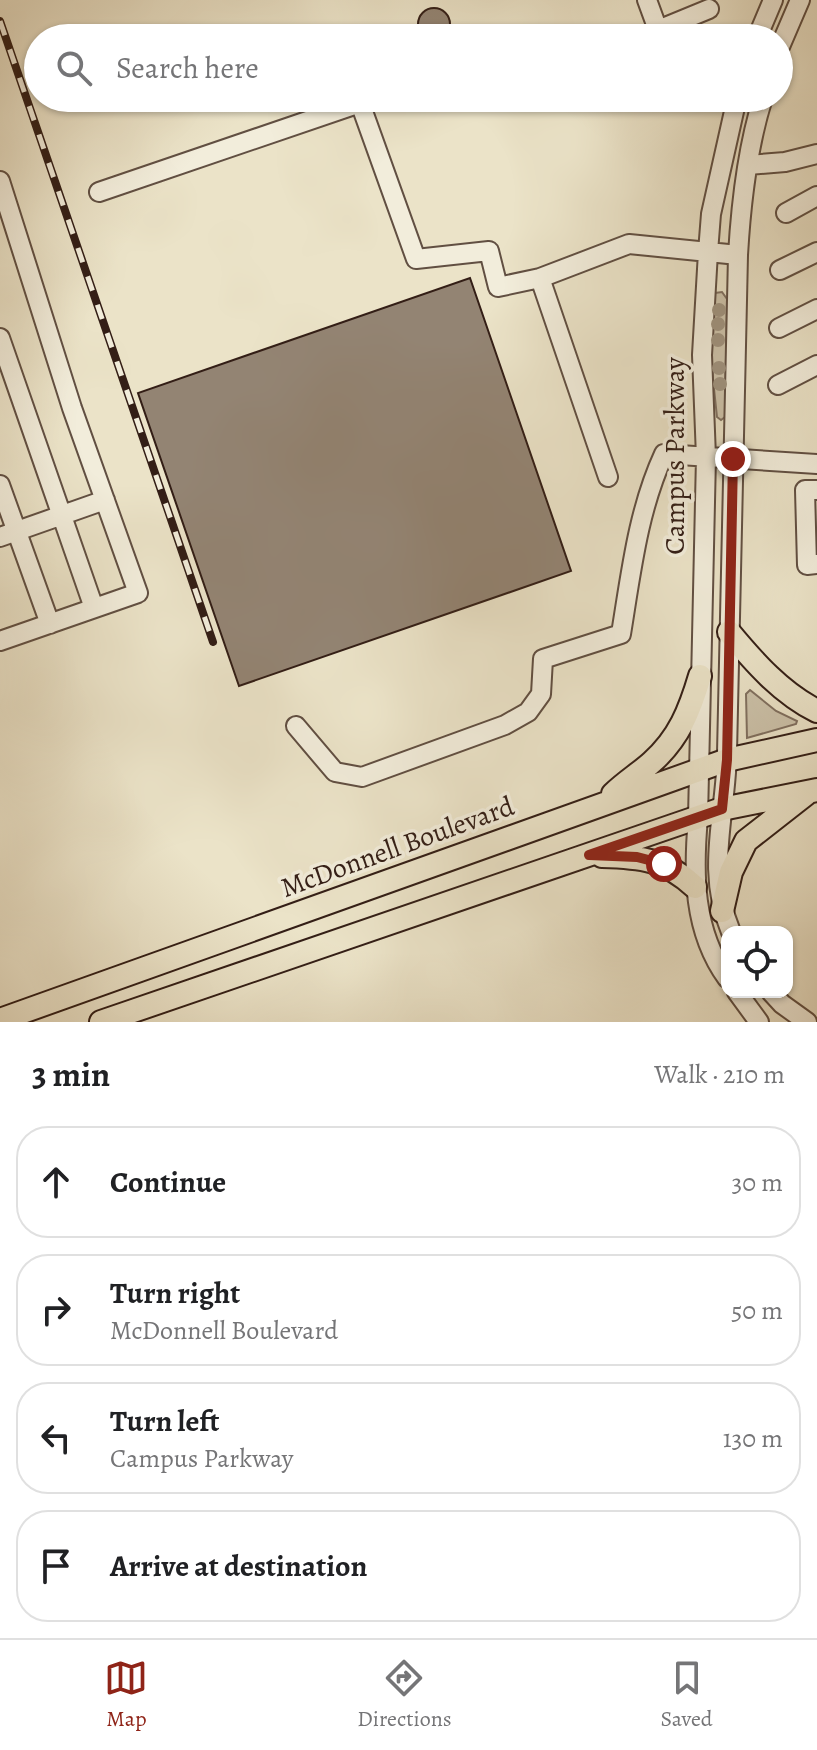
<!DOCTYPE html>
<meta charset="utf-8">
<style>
body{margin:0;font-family:Alegreya,serif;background:#f2f2f2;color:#202124}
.controls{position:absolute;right:24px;bottom:24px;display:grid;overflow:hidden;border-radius:16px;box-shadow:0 2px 6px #0004}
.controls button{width:72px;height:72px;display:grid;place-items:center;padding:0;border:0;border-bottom:2px solid #e0e0e0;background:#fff;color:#202124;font:40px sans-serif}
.stop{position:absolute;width:24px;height:24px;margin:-18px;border:6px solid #8f2418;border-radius:50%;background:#fff}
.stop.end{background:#8f2418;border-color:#fff;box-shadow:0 2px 8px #0008}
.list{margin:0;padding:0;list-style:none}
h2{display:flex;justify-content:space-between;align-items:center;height:104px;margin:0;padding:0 32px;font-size:34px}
h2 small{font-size:26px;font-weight:400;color:#757577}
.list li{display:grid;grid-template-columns:52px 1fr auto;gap:24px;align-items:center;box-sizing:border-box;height:112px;margin:0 16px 16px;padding:0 16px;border:2px solid #e0e0e0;border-radius:32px}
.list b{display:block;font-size:30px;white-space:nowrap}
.list p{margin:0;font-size:26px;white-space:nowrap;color:#757577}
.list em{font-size:26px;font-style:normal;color:#757577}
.icon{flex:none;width:44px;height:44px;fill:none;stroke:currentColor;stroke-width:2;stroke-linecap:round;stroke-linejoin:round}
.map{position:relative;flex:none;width:817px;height:1022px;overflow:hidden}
.search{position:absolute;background:#fff;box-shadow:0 2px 6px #0004;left:24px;right:24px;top:24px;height:88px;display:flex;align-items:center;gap:20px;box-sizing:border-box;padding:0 28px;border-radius:44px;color:#757577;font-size:30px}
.sheet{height:616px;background:#fff}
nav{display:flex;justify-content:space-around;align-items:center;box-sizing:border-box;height:112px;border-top:2px solid #e0e0e0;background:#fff;font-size:22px;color:#757577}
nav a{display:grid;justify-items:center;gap:4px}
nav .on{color:#8f2418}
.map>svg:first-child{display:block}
</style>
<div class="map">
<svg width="817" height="1022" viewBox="0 0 817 1022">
<rect width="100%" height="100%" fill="#ebe3c8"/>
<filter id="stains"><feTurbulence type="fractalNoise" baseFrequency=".0025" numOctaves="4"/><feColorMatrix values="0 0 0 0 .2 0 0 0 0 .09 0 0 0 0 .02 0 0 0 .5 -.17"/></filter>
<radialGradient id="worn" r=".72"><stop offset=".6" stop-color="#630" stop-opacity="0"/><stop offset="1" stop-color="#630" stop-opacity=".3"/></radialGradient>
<!-- green -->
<path fill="#ccc2aa" stroke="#807060" stroke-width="2" d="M722,292L727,299L725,417L721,420L717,417L710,351L713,297L715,293Z
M750,690L776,711L797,721L796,724L747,738L746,694Z"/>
<!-- building -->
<path fill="#938473" stroke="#331e16" stroke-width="2" d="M418 24a16 16 0 1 1 32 0a16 16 0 1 1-32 0Z
M470,278L571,571L239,686L138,393Z"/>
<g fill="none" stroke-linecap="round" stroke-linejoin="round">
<defs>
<path id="minor" d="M647,0L658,30L709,9
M757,38L773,0
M779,49L800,0
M748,165L785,162L817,154
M0,181L72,408L138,593L0,641
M99,192L360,103L416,259L489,251L498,287L540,278
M786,213L817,196
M780,270L817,252
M779,328L817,309
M0,338L94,608
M778,385L817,365
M608,477L540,278L629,244L738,255
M0,485L50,624
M817,490H805L807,565L817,564
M0,537L105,500
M296,726L335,772L362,777L505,725L528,712L541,694L543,659L621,634C631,573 638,510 664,454L817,464
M731,932C705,870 726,816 727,753C730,587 734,421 738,255C741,203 747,148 763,98
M727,978C693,931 693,873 698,818L706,457L702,355L708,252L711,214L737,98
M737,992L759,1022
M771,992L782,1004L807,1022"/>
<path id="major" d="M729,632C754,662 781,693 817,711
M613,794C625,782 640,773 652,762C679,738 690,710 700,676
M602,856C641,857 665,859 695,887
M722,911L731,872L746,841L806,794
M0,1020L727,760L817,740
M101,1022L722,809L817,790"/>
</defs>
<!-- minor casing -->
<use href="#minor" stroke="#614f42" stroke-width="22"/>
<!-- major casing -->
<use href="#major" stroke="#331e16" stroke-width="26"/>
<!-- minor -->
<use href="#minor" stroke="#f2eddb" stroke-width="18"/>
<!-- major -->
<use href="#major" stroke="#ebe3c8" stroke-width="22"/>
<defs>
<path id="rail" d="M0,21L213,642"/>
</defs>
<!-- rail casing -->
<use href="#rail" stroke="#331e16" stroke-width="8"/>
<!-- rail -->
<use href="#rail" stroke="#f2eddb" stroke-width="5" stroke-dasharray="15" stroke-linecap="butt"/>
</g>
<!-- trees -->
<g fill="#9f927e">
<circle cx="719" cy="310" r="7"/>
<circle cx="718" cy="324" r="7"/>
<circle cx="718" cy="340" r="7"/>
<circle cx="719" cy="368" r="7"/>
<circle cx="720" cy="384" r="7"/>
</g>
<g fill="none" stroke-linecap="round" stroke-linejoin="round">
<!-- route -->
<path stroke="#8f2418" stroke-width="10" d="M664,864L637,857L589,855L722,809L727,760L733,459"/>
</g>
<g text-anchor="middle" stroke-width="7" stroke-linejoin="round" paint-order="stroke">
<!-- street labels -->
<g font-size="28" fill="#331e16" stroke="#f2eddb">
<text transform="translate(674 456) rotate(-90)" y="10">Campus Parkway</text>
<text transform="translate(397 846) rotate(-20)" y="10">McDonnell Boulevard</text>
</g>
</g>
<rect width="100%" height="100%" filter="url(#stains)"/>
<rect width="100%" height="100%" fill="url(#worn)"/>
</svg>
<div class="controls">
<button><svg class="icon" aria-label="locate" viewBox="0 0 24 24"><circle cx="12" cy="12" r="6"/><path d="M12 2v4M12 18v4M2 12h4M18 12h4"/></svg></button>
</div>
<div class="stop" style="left:664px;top:864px"></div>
<div class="stop end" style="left:733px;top:459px"></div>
<div class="search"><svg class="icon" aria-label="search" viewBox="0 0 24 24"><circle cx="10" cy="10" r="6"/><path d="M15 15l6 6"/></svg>Search here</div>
</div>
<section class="sheet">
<h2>3 min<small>Walk · 210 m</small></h2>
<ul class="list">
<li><svg class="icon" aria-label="ahead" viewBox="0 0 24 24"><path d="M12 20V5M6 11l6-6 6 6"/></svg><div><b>Continue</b></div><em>30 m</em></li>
<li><svg class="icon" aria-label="right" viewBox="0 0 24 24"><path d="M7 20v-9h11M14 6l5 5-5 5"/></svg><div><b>Turn right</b><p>McDonnell Boulevard</p></div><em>50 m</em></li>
<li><svg class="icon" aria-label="left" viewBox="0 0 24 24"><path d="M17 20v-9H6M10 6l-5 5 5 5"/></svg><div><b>Turn left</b><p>Campus Parkway</p></div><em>130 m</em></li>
<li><svg class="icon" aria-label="arrive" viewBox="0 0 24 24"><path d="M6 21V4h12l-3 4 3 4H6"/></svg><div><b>Arrive at destination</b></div></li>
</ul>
</section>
<nav>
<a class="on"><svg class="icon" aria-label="map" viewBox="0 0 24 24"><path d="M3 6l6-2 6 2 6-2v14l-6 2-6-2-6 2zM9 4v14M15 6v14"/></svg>Map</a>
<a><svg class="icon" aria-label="directions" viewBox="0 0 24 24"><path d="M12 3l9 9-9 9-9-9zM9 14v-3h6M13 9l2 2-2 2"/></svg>Directions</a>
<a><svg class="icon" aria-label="saved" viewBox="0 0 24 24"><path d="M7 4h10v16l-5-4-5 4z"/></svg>Saved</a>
</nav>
